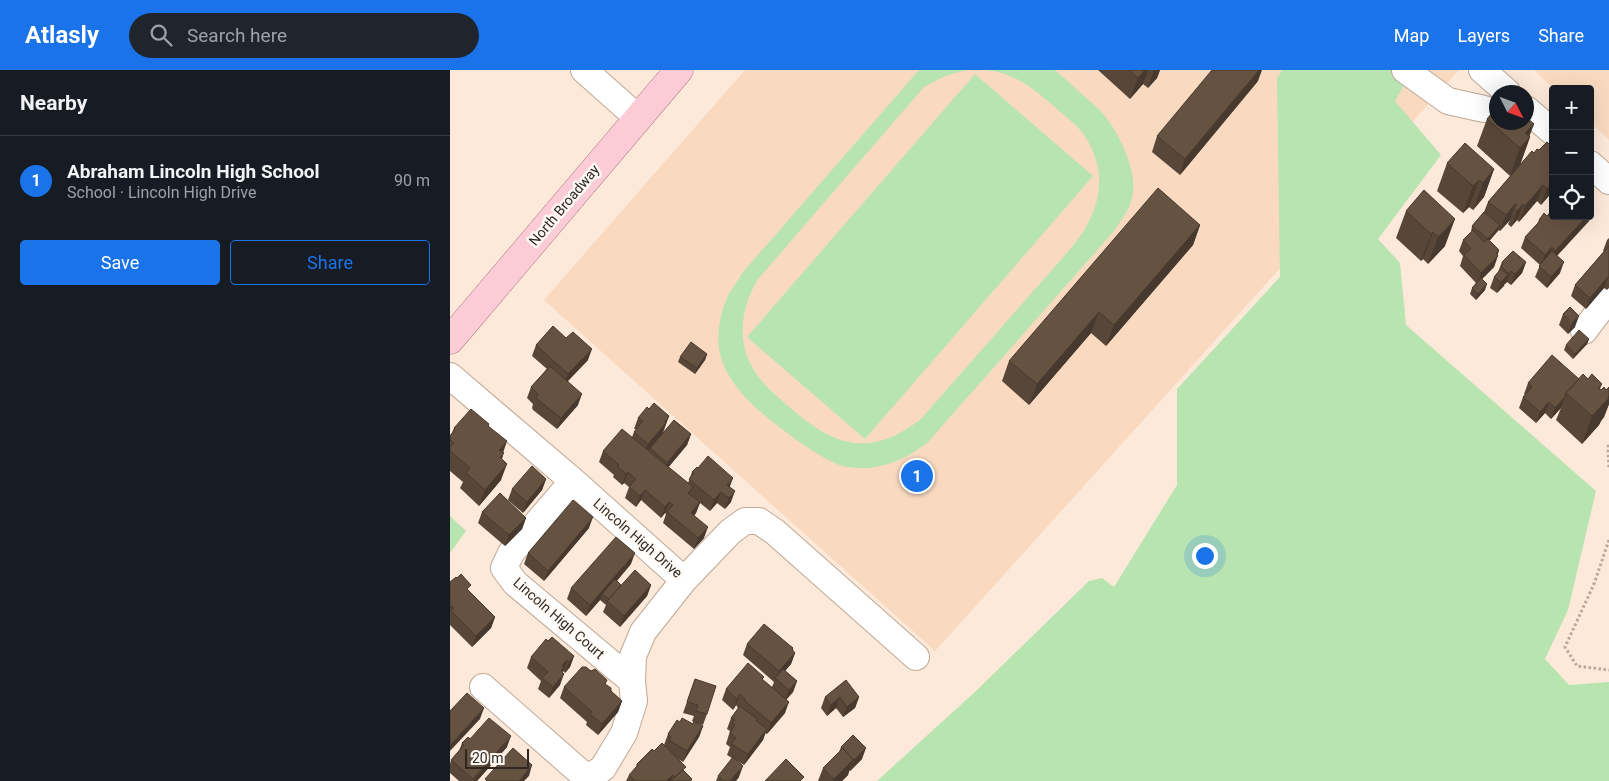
<!DOCTYPE html>
<meta charset="utf-8">
<style>
body{margin:0;font-family:Roboto,sans-serif;background:#20242c;color:#f1f3f6}
.controls{position:absolute;right:15px;top:15px;display:grid;overflow:hidden;border-radius:5px;box-shadow:0 5px 20px #0002}
.controls button{width:45px;height:45px;display:grid;place-items:center;padding:0;border:0;border-bottom:1px solid #363941;background:#171b24;color:#f1f3f6;font:25px sans-serif}
.compass{position:absolute;left:1039px;top:15px;width:45px;height:45px;border-radius:50%;background:#171b24;box-shadow:0 5px 20px #0002;rotate:132deg}
.scale{position:absolute;left:15px;bottom:12px;width:64px;box-sizing:border-box;padding-left:5px;border:2px solid #302720;border-top:0;font-size:14px;line-height:18px;white-space:nowrap;color:#302720;-webkit-text-stroke:4px #fef9f5;paint-order:stroke}
.you{position:absolute;left:754px;top:485px;width:18px;height:18px;margin:-12px;border:4px solid #fff;border-radius:50%;background:#1a73e8;box-shadow:0 0 0 8px #1a73e833}
.badge{display:grid;place-items:center;width:32px;height:32px;border-radius:50%;background:#1a73e8;color:#fff;font-size:16px;font-weight:700}
.pin{position:absolute;translate:-50% -50%;border:2px solid #fff;box-shadow:0 1px 5px #0006}
.list{margin:0;padding:0;list-style:none}
h2{display:flex;justify-content:space-between;align-items:center;height:65px;margin:0;padding:0 20px;font-size:21px}
h2 small{font-size:16px;font-weight:400;color:#9ea1a6}
.list li{display:grid;grid-template-columns:32px 1fr auto;gap:15px;align-items:center;box-sizing:border-box;height:90px;padding:0 20px;border-top:1px solid #363941}
.list b{display:block;font-size:19px;white-space:nowrap}
.list p{margin:0;font-size:16px;white-space:nowrap;color:#9ea1a6}
.list em{font-size:16px;font-style:normal;color:#9ea1a6}
.actions{display:flex;gap:10px;padding:15px 20px}
.actions a{flex:1;padding:11px 0;border:1px solid #1a73e8;border-radius:5px;text-align:center;font-size:18px;color:#1a73e8}
.actions .main{background:#1a73e8;color:#fff}
.icon{flex:none;width:28px;height:28px;fill:none;stroke:currentColor;stroke-width:2;stroke-linecap:round;stroke-linejoin:round}
.map{position:relative;flex:none;width:1159px;height:711px;overflow:hidden}
header{display:flex;align-items:center;gap:30px;box-sizing:border-box;height:70px;padding:0 25px;background:#1a73e8;color:#fff}
header strong{font-size:24px}
nav{display:flex;gap:28px;margin-inline-start:auto;font-size:18px}
.search{width:350px;height:45px;background:#20242c;display:flex;align-items:center;gap:12px;box-sizing:border-box;padding:0 18px;border-radius:28px;color:#9ea1a6;font-size:19px}
main{display:flex}
aside{flex:1;background:#171b24}
.map>svg:first-child{display:block}
</style>
<header>
<strong>Atlasly</strong>
<div class="search"><svg class="icon" aria-label="search" viewBox="0 0 24 24"><circle cx="10" cy="10" r="6"/><path d="M15 15l6 6"/></svg>Search here</div>
<nav><a>Map</a><a>Layers</a><a>Share</a></nav>
</header>
<main>
<aside>
<h2>Nearby<small></small></h2>
<ul class="list">
<li><span class="badge">1</span><div><b>Abraham Lincoln High School</b><p>School · Lincoln High Drive</p></div><em>90 m</em></li>
</ul>
<div class="actions"><a class="main">Save</a><a>Share</a></div>
</aside>
<div class="map">
<svg width="1159" height="711" viewBox="0 0 1159 711">
<rect width="100%" height="100%" fill="#fde9d9"/>
<!-- built -->
<path fill="#f9dac1" d="M295,0H1009L485,581L94,230Z
M1084,0H1159V70L1140,52V19H1104Z"/>
<!-- green -->
<path fill="#b7e4b0" d="M469,0H516L495,6L474,17L309,208C292,234 286,268 302,297C312,315 329,328 344,341C365,359 390,376 419,373C438,371 455,361 470,350L622,177C649,144 660,107 636,68C628,54 612,44 600,33C581,16 560,1 533,0H605C621,15 639,29 654,45C668,61 687,101 683,123C681,138 672,149 664,161L478,372C456,390 427,402 397,397C374,394 311,345 295,327C284,315 274,300 270,284C266,267 270,244 277,228C281,219 288,211 293,202Z
M832,0H942L957,10L945,31L991,85L928,169L950,193L956,255L1146,421L1118,540L1095,589L1119,615L1159,612V711H427L526,621L639,511L652,508L664,517L727,415V319L830,207L827,8Z
M525,4L643,106L415,369L297,267Z
M0,446L16,461L0,483Z"/>
<g fill="none" stroke-linecap="round" stroke-linejoin="round">
<defs>
<path id="minor" d="M134,0L188,48
M955,0L998,31L1034,39
M1032,0L1057,22
M1076,39L1103,62
M1140,94L1159,111
M1134,261L1159,228
M0,306L123,411L234,510
M123,411L61,483L54,498L65,513L182,611
M33,617L130,702L140,707L153,698L174,663L184,631L182,611L183,586L193,562L234,510L280,462L295,451H309L325,462L466,587"/>
<path id="major" d="M0,270L229,0"/>
</defs>
<!-- minor casing -->
<use href="#minor" stroke="#bfa895" stroke-width="28"/>
<!-- major casing -->
<use href="#major" stroke="#b37c84" stroke-width="29"/>
<!-- path -->
<path stroke="#b8a79a" stroke-width="3" stroke-dasharray="2.5 2.5" stroke-linecap="butt" d="M1159,375L1158,377L1159,398
M1159,470L1144,514L1115,577L1127,596L1159,600"/>
<!-- minor -->
<use href="#minor" stroke="#fff" stroke-width="26"/>
<!-- major -->
<use href="#major" stroke="#fcccd6" stroke-width="28"/>
</g>
<!-- wall -->
<path fill="#584738" d="M648,0H710L707,8L698,18L693,14L680,29Z
M808,11L730,105L702,82L707,66Z
M1037,49L1084,54L1079,66L1080,67L1070,95L1060,106L1027,76Z
M1082,81L1103,121L1091,135L1087,131L1069,152L1067,150L1061,157L1058,154L1060,150L1050,161L1048,160L1039,171L1049,180L1044,197L1032,209L1035,220L1026,230L1020,224L1022,218L1026,213L1010,196L1013,186L1009,181L1013,170L1021,162L1022,156L1034,142L1038,132Z
M997,93L1044,99L1034,127L1023,140L1019,137L1013,143L987,121Z
M974,120L995,176L978,194L973,189L971,191L946,168L956,141Z
M1143,140L1139,151L1107,186L1110,203L1097,218L1085,207L1090,195L1071,178L1075,167L1087,154L1089,150L1097,146Z
M750,155L743,175L656,276L641,263L579,335L552,311L559,291Z
M1159,168V218L1157,220L1154,218L1136,239L1121,226L1125,215L1154,181H1153L1157,170Z
M1052,192H1076L1072,203L1061,215L1057,212L1055,214H1054L1047,223L1040,218L1044,207L1048,202Z
M1113,244L1125,257L1118,264L1109,255Z
M1139,269L1137,274L1123,289L1114,280L1116,275Z
M86,275L138,290L118,311L128,335L107,359L83,340L82,338L83,334L77,328L81,317L97,299L82,286Z
M257,284L255,290L245,304L228,292L230,287Z
M1129,309H1138L1152,314L1150,319L1151,320H1156L1159,317V334L1154,347L1151,351L1149,355L1132,374L1106,350L1111,338L1101,349L1095,343L1086,353L1069,338L1073,327L1075,325L1074,324L1078,313Z
M199,339L219,346L213,363L241,364L237,375L218,397L238,413L242,402L280,417L281,432L275,439L267,433L260,441L250,433L246,443L244,446L254,468L244,479L213,453L216,444L215,443L211,448L191,430L186,437L175,428L179,417L174,413L172,415L163,407L164,405L149,392L153,381L182,367L184,362L186,359H184L188,348Z
M39,354L38,357L53,383L52,389L51,410L29,436L10,418L13,412L0,401V366L2,363L4,358Z
M96,409L92,420L73,443L58,430L62,419Z
M32,442L76,448L72,459L55,476L28,453Z
M139,458L94,511L74,494L78,483Z
M181,494L167,511L171,515H201L197,526L170,557L153,542L156,535L150,530L136,546L117,529L121,518Z
M0,512L19,521L45,547L41,558L22,577L0,555Z
M98,571L124,586L120,597L115,603L113,601L112,602L110,615L99,628L88,619L91,611L77,598L81,587Z
M297,574L343,578L342,580L345,583L341,594L335,601L347,611L343,622L336,630L335,643L317,664L315,663L313,670L294,695L284,689L289,707L286,711H266L268,706L282,688L277,685L280,677L276,674L280,661L277,659L281,648L288,638L286,635L283,640L272,630L276,619L313,610L322,617L324,612L293,585Z
M141,601L155,614L161,621L172,631L168,642L148,665L136,655L137,652L110,628L114,617Z
M245,609L257,644L253,655L248,653L253,656L249,667L233,692L228,689L234,701L242,711H176L179,705L186,698L187,694L204,681L214,675L218,664L230,652L243,654L244,652L242,651L244,646L233,643Z
M375,627H409L405,638L393,647L386,638L377,646L371,638Z
M20,669L57,677L27,711H9L0,703V694L1,690L9,681L12,673Z
M391,677L412,689L400,701L399,700L398,705L392,711H368L373,698L389,682Z"/>
<!-- shaded-wall -->
<path fill="#47392e" d="M695,0H698L693,14L680,29L688,8Z
M704,0H710L707,8L698,18Z
M809,0H812L808,11L730,105L735,89Z
M1084,54L1078,70L1080,67L1070,95L1060,106L1075,63Z
M1044,99L1034,127L1023,140L1033,113Z
M1029,110L1019,137L1013,143L1023,116Z
M1103,112V121L1091,135L1097,119Z
M1093,115L1087,131L1069,152L1075,136Z
M1065,134L1060,150L1050,161L1056,145Z
M1073,134L1067,150L1061,157L1067,141Z
M1143,140L1139,151L1101,192L1105,181L1137,146H1140V143Z
M1005,149L995,176L978,194L988,167Z
M750,155L743,175L656,276L664,255Z
M1050,155L1048,161L1036,175L1038,169Z
M983,162L973,189L971,191L981,164Z
M1102,177L1098,188L1091,196L1095,185Z
M1049,180L1046,189L1048,186L1044,197L1027,214L1031,203L1046,183Z
M1076,192L1072,203L1061,215L1065,204Z
M1114,192L1110,203L1097,218L1101,207Z
M1061,201L1057,212L1055,214L1059,204Z
M1058,205L1054,216L1047,223L1051,212Z
M1158,207L1154,218L1136,239L1140,228Z
M1037,214L1035,220L1026,230L1028,224Z
M649,242L641,263L579,335L587,314Z
M1129,246L1125,257L1118,264L1122,253Z
M1139,269L1137,274L1123,289L1125,284Z
M142,279L138,290L114,315L118,304Z
M257,284L255,290L245,304L247,298Z
M132,324L128,335L107,359L111,348Z
M1159,326V334L1154,347L1151,351L1149,355L1132,374L1142,346Z
M1115,327L1111,338L1101,349L1105,338Z
M1099,332L1095,343L1086,353L1090,342Z
M219,346L212,364L194,385L198,374Z
M241,364L237,375L213,404L217,393Z
M57,371L52,386L54,383L48,399L49,380Z
M57,394L51,410L29,436L35,420Z
M178,402L174,413L172,415L176,404Z
M283,408L279,419L277,415Z
M96,409L92,420L73,443L77,432Z
M195,420L191,430L186,437L190,426Z
M285,421L281,432L275,439L279,428Z
M271,422L267,433L260,441L264,430Z
M219,432L215,443L211,448L215,437Z
M250,432L246,443L237,454L241,443Z
M143,447L139,458L94,511L98,501Z
M76,448L72,459L55,476L59,465Z
M258,457L254,468L244,479L248,468Z
M185,483L181,494L154,525L152,524L150,530L136,546L140,535Z
M201,515L197,526L170,557L174,546Z
M45,547L41,558L22,577L26,566Z
M345,583L341,594L327,610L326,609L329,601Z
M124,586L120,597L115,603L119,592Z
M117,590L113,601L107,612L112,596Z
M114,604L110,615L99,628L103,617Z
M347,611L343,622L335,631L339,620Z
M290,624L286,635L283,640L287,629Z
M390,627L386,638L377,646L381,635Z
M409,627L405,638L393,647L397,637Z
M172,631L168,642L148,665L152,654Z
M339,632L335,643L317,664L321,653Z
M34,638L30,649L0,681V675Z
M253,656L249,667L233,692L237,681Z
M317,659L313,670L294,695L298,684Z
M61,666L57,677L27,711H23Z
M416,678L412,689L400,701L404,690Z
M403,690L398,705L392,711H383L384,709Z
M82,695L79,706L74,711H69Z
M293,696L289,707L286,711H280Z
M223,705L220,711H216Z"/>
<!-- building -->
<path fill="#665241" stroke="#47392e" d="M679,0H695L688,8Z
M762,0H809L735,89L707,66Z
M1046,38V52H1076V47L1084,54L1075,63L1080,67L1070,78L1037,49Z
M1097,72L1103,77V112L1097,119L1093,115L1075,136L1073,134L1067,141L1064,138L1067,135L1065,134L1056,145L1038,132L1082,81L1084,83L1087,79L1089,80Z
M1015,73L1044,99L1033,113L1029,110L1023,116L997,93Z
M708,118L750,155L664,255L649,242L587,314L559,291Z
M974,120L1005,149L988,167L983,162L981,164L956,141Z
M1103,139V146H1137L1105,181L1102,177L1095,185L1075,167L1090,151L1089,150L1094,143L1097,146Z
M1034,142L1050,155L1038,169L1022,156Z
M1023,160L1034,172L1038,169L1049,180L1046,183L1048,186L1031,203L1014,185L1021,178L1013,170Z
M1159,176V208L1158,207L1140,228L1125,215Z
M1063,181L1076,192L1065,204L1061,201L1059,204L1051,196L1053,194L1052,192Z
M1102,181L1114,192L1101,207L1089,196Z
M1051,199L1058,205L1051,212L1044,207Z
M1031,208L1037,214L1028,224L1022,218Z
M1120,237L1129,246L1122,253L1113,244Z
M103,256L116,268L123,262L142,279L118,304L86,275Z
M1129,260L1139,269L1125,284L1116,275Z
M241,272L257,284L247,298L230,287Z
M1102,285L1129,309L1116,323L1115,327L1105,338L1099,332L1090,342L1073,327L1082,317L1078,313Z
M100,296L132,324L111,348L87,329L86,327L88,324L81,317Z
M1133,304L1138,309L1142,304L1152,314L1148,318L1151,320L1154,317L1156,320L1159,317V326L1158,327L1159,328L1142,346L1116,323Z
M204,333L219,346L215,352L216,353L198,374L184,362L193,351L188,348L197,337L199,339Z
M21,339L39,354L38,356L57,371L49,380L54,383L50,387L57,394L35,420L16,403L20,398L0,381V377L4,373L0,370V366L5,359L4,358Z
M224,350L241,364L217,393L200,378Z
M172,359L243,417L238,423L250,432L241,443L258,457L248,468L217,442L223,435L219,432L215,437L195,420L190,426L179,417L186,409L178,402L176,404L167,396L169,395L153,381Z
M258,386L283,408L277,415L285,421L279,428L271,422L264,430L239,409L244,403L242,402L247,397L248,398Z
M82,396L96,409L77,432L62,419Z
M50,423L76,448L59,465L32,442Z
M123,430L143,447L98,501L78,483Z
M166,467L185,483L140,535L121,518Z
M185,500L201,515L174,546L157,531Z
M11,504L21,515L17,519L45,547L26,566L1,541L4,538L2,536L0,539V512L6,507L7,508Z
M165,509L171,515L159,529L152,524Z
M314,554L343,578L342,579L345,583L329,601L297,574Z
M102,567L124,586L119,592L117,590L112,596L114,597L111,601L114,604L103,617L92,608L98,602L81,587L96,569L98,571Z
M298,593L314,607L312,609L339,632L321,653L294,630L295,629L290,624L287,629L276,619Z
M132,597H136L141,601L145,599L157,610L155,614L161,618V621L172,631L152,654L140,644L142,642L114,617Z
M333,599L347,611L339,620L325,608Z
M245,609L266,616L257,644L246,641L248,635L237,632Z
M396,610L409,627L397,637L390,627L381,635L375,627Z
M17,623L34,638L0,675V641Z
M290,636L307,649L306,651L317,659L298,684L281,674L286,668L280,663L285,655L282,653L285,650L281,648Z
M39,648L61,666L23,709L1,690L14,675L12,673L18,667L20,669Z
M232,648L243,654L244,651L253,656L237,681L219,670L221,667L218,664L227,650L230,652Z
M403,665L416,678L404,690L391,677Z
M212,673L236,697L225,707L223,705L216,711H185L179,705L187,696V694L202,679L204,681Z
M63,678L82,695L69,711H37L35,709Z
M393,678L403,690L384,709L373,698Z
M283,687L293,696L280,711H274L268,706Z
M336,689L354,707L350,711H315Z
M233,700L242,709L240,711H220Z"/>
<g text-anchor="middle" stroke-width="5" stroke-linejoin="round" paint-order="stroke">
<!-- street labels -->
<g font-size="14" fill="#302720" stroke="#fef9f5">
<text transform="translate(114 135) rotate(-50)" y="5">North Broadway</text>
<text transform="translate(188 468) rotate(41)" y="5">Lincoln High Drive</text>
<text transform="translate(109 548) rotate(41)" y="5">Lincoln High Court</text>
</g>
</g>
</svg>
<div class="controls">
<button>+</button>
<button>−</button>
<button><svg class="icon" aria-label="locate" viewBox="0 0 24 24"><circle cx="12" cy="12" r="6"/><path d="M12 2v4M12 18v4M2 12h4M18 12h4"/></svg></button>
</div>
<svg class="compass" viewBox="-18 -18 36 36"><path d="M0-13l5 13h-10z" fill="#e53935"/><path d="M0 13l5-13h-10z" fill="#9ea1a6"/></svg>
<div class="scale">20 m</div>
<div class="you"></div>
<div class="pin badge" style="left:467px;top:406px">1</div>
</div>
</main>
